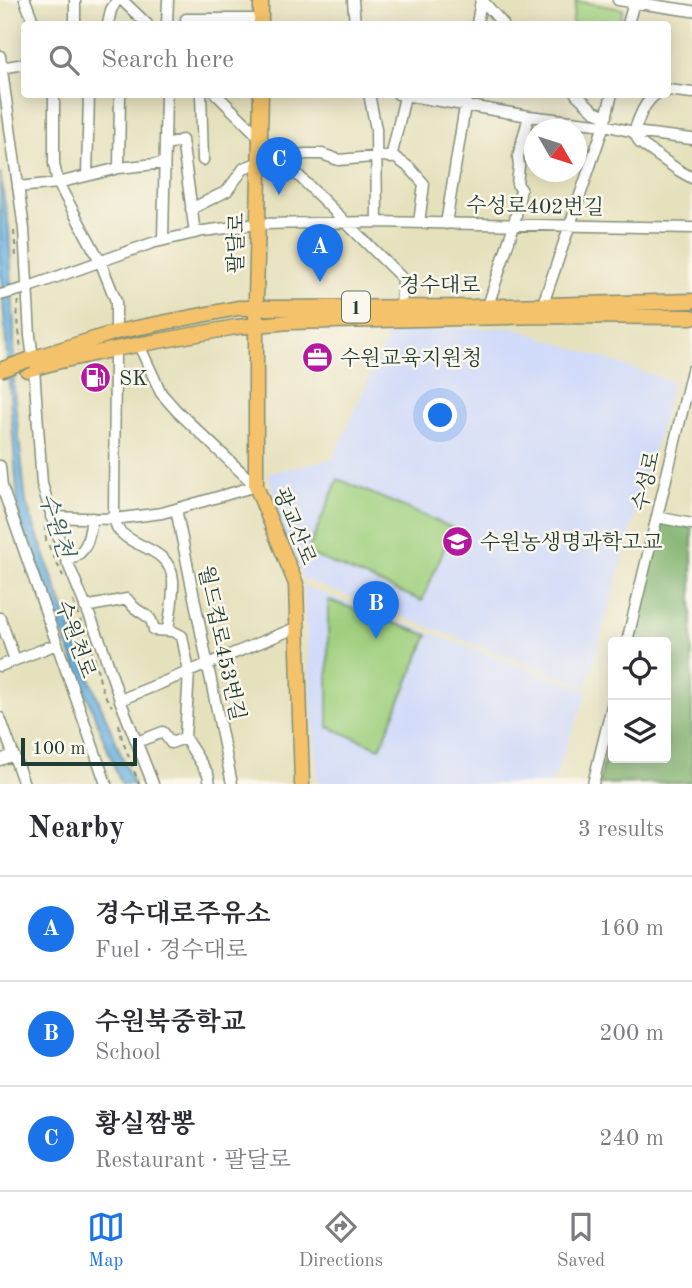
<!DOCTYPE html>
<meta charset="utf-8">
<style>
body{margin:0;font-family:"Old Standard TT","Noto Serif KR",serif;background:#f7f7f7;color:#2b2b33}
.controls{position:absolute;right:21px;bottom:21px;display:grid;overflow:hidden;border-radius:7px;box-shadow:0 4px 18px #0003}
.controls button{width:63px;height:63px;display:grid;place-items:center;padding:0;border:0;border-bottom:2px solid #e1e1e2;background:#fff;color:#2b2b33;font:35px sans-serif}
.compass{position:absolute;left:524px;top:119px;width:63px;height:63px;border-radius:50%;background:#fff;box-shadow:0 4px 18px #0003;rotate:129deg}
.scale{position:absolute;left:21px;bottom:18px;width:116px;box-sizing:border-box;padding-left:7px;border:4px solid #1f3d34;border-top:0;font-size:19px;line-height:24px;white-space:nowrap;color:#1f3d34;-webkit-text-stroke:5px #fbf7ec;paint-order:stroke}
.you{position:absolute;left:441px;top:416px;width:24px;height:24px;margin:-18px;border:5px solid #fff;border-radius:50%;background:#1a73e8;box-shadow:0 0 0 10px #1a73e833}
.badge{display:grid;place-items:center;width:46px;height:46px;border-radius:50%;background:#1a73e8;color:#fff;font-size:23px;font-weight:700}
.pin{position:absolute;translate:-50% -58px;filter:drop-shadow(0 2px 4px #0008)}
.pin::after{content:'';position:absolute;top:37px;width:24px;height:21px;background:inherit;clip-path:polygon(0 0,100% 0,50% 100%)}
.list{margin:0;padding:0;list-style:none}
h2{display:flex;justify-content:space-between;align-items:center;height:91px;margin:0;padding:0 28px;font-size:30px}
h2 small{font-size:23px;font-weight:400;color:#7c7c81}
.list li{display:grid;grid-template-columns:46px 1fr auto;gap:21px;align-items:center;box-sizing:border-box;height:105px;padding:0 28px;border-top:2px solid #e1e1e2}
.list b{display:block;font-size:26px;white-space:nowrap}
.list p{margin:0;font-size:23px;white-space:nowrap;color:#7c7c81}
.list em{font-size:23px;font-style:normal;color:#7c7c81}
.icon{flex:none;width:38px;height:38px;fill:none;stroke:currentColor;stroke-width:2;stroke-linecap:round;stroke-linejoin:round}
.map{position:relative;flex:none;width:692px;height:784px;overflow:hidden}
.search{position:absolute;background:#fff;box-shadow:0 4px 18px #0003;left:21px;right:21px;top:21px;height:77px;display:flex;align-items:center;gap:18px;box-sizing:border-box;padding:0 24px;border-radius:7px;color:#7c7c81;font-size:26px}
.sheet{height:406px;background:#fff}
nav{display:flex;justify-content:space-around;align-items:center;box-sizing:border-box;height:98px;border-top:2px solid #e1e1e2;background:#fff;font-size:19px;color:#7c7c81}
nav a{display:grid;justify-items:center;gap:4px}
nav .on{color:#1a73e8}
.map>svg:first-child{display:block}
</style>
<div class="map">
<svg width="692" height="784" viewBox="0 0 692 784">
<rect width="100%" height="100%" fill="#fbf7ec"/>
<filter id="ink" filterUnits="userSpaceOnUse"><feTurbulence type="fractalNoise" baseFrequency=".0143" numOctaves="2"/><feDisplacementMap in="SourceGraphic" scale="14" xChannelSelector="R" yChannelSelector="G"/><feConvolveMatrix kernelMatrix="1 2 1 2 8 2 1 2 1" color-interpolation-filters="sRGB"/></filter>
<filter id="wash" filterUnits="userSpaceOnUse"><feTurbulence type="fractalNoise" baseFrequency=".00686" numOctaves="4" result="noise"/><feDisplacementMap in="SourceGraphic" scale="28" xChannelSelector="R" yChannelSelector="G"/><feGaussianBlur stdDeviation="1.57" result="paint"/><feColorMatrix in="noise" values="0 0 0 0 0 0 0 0 0 0 0 0 0 0 0 0 0 1.4 0 .05"/><feComposite in="paint" operator="in"/></filter>
<g filter="url(#wash)">
<rect width="100%" height="100%" fill="#e6e1bd"/>
<!-- built -->
<path fill="#d0daf9" d="M514,328L673,382L587,687L303,579L270,504L273,490L268,473L333,459L391,329Z
M303,586L588,691L552,784H318Z"/>
<!-- green -->
<path fill="#a0d07f" stroke="#60865a" stroke-width="2" d="M576,1L623,9L620,24H572Z
M338,479L453,528L422,601L307,553Z
M328,600L428,635L380,748L328,727Z"/>
<!-- forest -->
<path fill="#80b26e" stroke="#507851" stroke-width="2" d="M658,519L692,528V782L599,784L613,720V758H666V642H631Z"/>
<!-- water -->
<path fill="#68afdf" stroke="#44768a" stroke-width="2" d="M0,173L9,229L14,328V391L26,503L79,652L133,784H121L19,519L0,262Z"/>
</g>
<g filter="url(#ink)">
<g fill="none" stroke-linecap="round" stroke-linejoin="round">
<defs>
<path id="minor" d="M25,0L34,24
M75,0V24
M122,0L147,24
M353,0L355,24
M482,0L503,24
M618,0L692,11
M186,19H261
M108,24L111,10L117,0
M167,24L168,0
M477,24L481,0
M628,24L634,2
M0,56L24,229L30,336L33,358
M1,68L24,64
M668,90L692,93
M54,94V164L58,183L100,261L116,301V332
M201,94L203,160
M216,94L403,279L401,307
M369,94L376,129L377,222
M398,94L529,116L604,125L634,132L692,139
M576,94L594,111L607,116
M656,94C643,104 639,118 634,132L640,143L678,170L692,178
M165,146L182,140L195,233
M281,158L305,154H322L339,160L383,156L396,158L410,168L424,184L419,223
M391,158L405,96
M119,168L120,94
M87,176L89,94
M18,187L58,183L119,168L164,163
M191,209L227,191L244,168L260,162
M446,224L467,94
M163,240L166,94
M23,289L152,243L203,231L258,224L377,222L692,228
M543,304L604,125L612,94
M488,306L514,225L521,189L517,184L519,166L518,157L529,116
M115,349L114,519C115,521 116,526 118,529C131,548 170,547 173,580C174,596 170,614 168,630
M34,368L42,484L62,549L102,646L120,700L153,784
M0,466L2,487L106,784
M176,509L232,784
M51,517L114,519L162,513L256,486L176,410L161,393L139,345
M657,517L692,524
M67,561C88,552 89,539 92,518
M85,607L127,599C130,602 132,606 135,608C146,617 151,614 154,630L172,631L182,636L189,672L185,738L208,774L210,784
M0,618L15,660
M627,642L692,370
M0,666L57,644
M120,700L298,627
M0,718L24,784
M137,742L163,732L171,743L185,738
M0,760L13,755
M593,784L613,702"/>
<path id="major" d="M261,24V0
M261,94L256,298V486L296,584L302,784
M28,360L116,332L238,308L473,307L692,301
M27,370L56,362L115,349L236,327L290,322L546,316L692,317"/>
</defs>
<!-- minor casing -->
<use href="#minor" stroke="#828f78" stroke-width="13"/>
<!-- major casing -->
<use href="#major" stroke="#828f78" stroke-width="17"/>
<!-- path -->
<path stroke="#828f78" stroke-width="2" stroke-dasharray="5 5" stroke-linecap="butt" d="M14,231L16,257
M19,301L17,308L21,351
M45,526L46,540L63,576
M73,601C79,619 87,636 93,654C99,671 99,691 112,706
M119,724L122,739L139,784"/>
<!-- minor -->
<use href="#minor" stroke="#fff" stroke-width="10"/>
<!-- major -->
<use href="#major" stroke="#f3c26a" stroke-width="14"/>
<defs>
<path id="minor-bridge" d="M0,295L23,289"/>
<path id="major-bridge" d="M0,370L28,360"/>
</defs>
<!-- minor-bridge casing -->
<use href="#minor-bridge" stroke="#828f78" stroke-width="13" stroke-linecap="butt"/>
<!-- major-bridge casing -->
<use href="#major-bridge" stroke="#828f78" stroke-width="17" stroke-linecap="butt"/>
<!-- minor-bridge -->
<use href="#minor-bridge" stroke="#fff" stroke-width="10"/>
<!-- major-bridge -->
<use href="#major-bridge" stroke="#f3c26a" stroke-width="14"/>
</g>
</g>
<!-- icons -->
<defs>
<symbol id="office-disc" viewBox="-11 -11 22 22"><circle r="9.5" fill="#b5179e" stroke="#fbf7ec"/><path d="M-6-3h4V-5.5h4V-3h4V5H-6ZM-1-4.5V-3h2v-1.5ZM-6 0V1H6V0Z" fill="#fff"/></symbol>
<symbol id="fuel-disc" viewBox="-11 -11 22 22"><circle r="9.5" fill="#b5179e" stroke="#fbf7ec"/><path d="M-5.5-6h7V0h2V4h1.3V-2.5L3-4.5l.8-.8L6-3V5H2.5V1h-1V6h-7ZM-4.2-4.7v3.2H.2V-4.7Z" fill="#fff"/></symbol>
<symbol id="school-disc" viewBox="-11 -11 22 22"><circle r="9.5" fill="#b5179e" stroke="#fbf7ec"/><path d="M0-5L7-2L0 1L-7-2ZM-4 1L0 2.5L4 1V4Q0 6-4 4Z" fill="#fff"/></symbol>
</defs>
<g fill-rule="evenodd">
<use href="#office-disc" x="300" y="340" width="35" height="35"/>
<use href="#fuel-disc" x="78" y="360" width="35" height="35"/>
<use href="#school-disc" x="440" y="524" width="35" height="35"/>
</g>
<g text-anchor="middle" stroke-width="5" stroke-linejoin="round" paint-order="stroke">
<!-- shield labels -->
<rect fill="#fbf7ec" stroke="#61756b" stroke-width="2" x="342" y="291.5" width="28" height="31" rx="5"/>
<g font-size="19" font-weight="bold" fill="#1f3d34">
<text x="356" y="314">1</text>
</g>
<!-- street labels -->
<g font-size="21" fill="#1f3d34" stroke="#fbf7ec">
<text transform="translate(535 206) rotate(1)" y="7">수성로402번길</text>
<text transform="translate(236 243) rotate(-89)" y="7">팔달로</text>
<text x="440" y="292">경수대로</text>
<text transform="translate(646 481) rotate(-77)" y="7">수성로</text>
<text transform="translate(295 526) rotate(68)" y="7">광교산로</text>
<text transform="translate(76 639) rotate(70)" y="7">수원천로</text>
<text transform="translate(222 643) rotate(78)" y="7">월드컵로453번길</text>
</g>
<!-- poi labels -->
<g font-size="21" fill="#1f3d34" stroke="#fbf7ec" text-anchor="start">
<text x="340" y="365">수원교육지원청</text>
<text x="119" y="385">SK</text>
<text x="480" y="549">수원농생명과학고교</text>
</g>
<!-- water labels -->
<g font-size="23" font-style="italic" fill="#355f67" stroke="#fbf7ec">
<text transform="translate(57 525) rotate(72)" y="8">수원천</text>
</g>
</g>
</svg>
<div class="controls">
<button><svg class="icon" aria-label="locate" viewBox="0 0 24 24"><circle cx="12" cy="12" r="6"/><path d="M12 2v4M12 18v4M2 12h4M18 12h4"/></svg></button>
<button><svg class="icon" aria-label="layers" viewBox="0 0 24 24"><path d="M12 4l9 5-9 5-9-5zM3 14l9 5 9-5"/></svg></button>
</div>
<svg class="compass" viewBox="-18 -18 36 36"><path d="M0-13l5 13h-10z" fill="#e53935"/><path d="M0 13l5-13h-10z" fill="#7c7c81"/></svg>
<div class="scale">100 m</div>
<div class="you"></div>
<div class="pin badge" style="left:320px;top:282px">A</div>
<div class="pin badge" style="left:376px;top:639px">B</div>
<div class="pin badge" style="left:279px;top:195px">C</div>
<div class="search"><svg class="icon" aria-label="search" viewBox="0 0 24 24"><circle cx="10" cy="10" r="6"/><path d="M15 15l6 6"/></svg>Search here</div>
</div>
<section class="sheet">
<h2>Nearby<small>3 results</small></h2>
<ul class="list">
<li><span class="badge">A</span><div><b>경수대로주유소</b><p>Fuel · 경수대로</p></div><em>160 m</em></li>
<li><span class="badge">B</span><div><b>수원북중학교</b><p>School</p></div><em>200 m</em></li>
<li><span class="badge">C</span><div><b>황실짬뽕</b><p>Restaurant · 팔달로</p></div><em>240 m</em></li>
</ul>
</section>
<nav>
<a class="on"><svg class="icon" aria-label="map" viewBox="0 0 24 24"><path d="M3 6l6-2 6 2 6-2v14l-6 2-6-2-6 2zM9 4v14M15 6v14"/></svg>Map</a>
<a><svg class="icon" aria-label="directions" viewBox="0 0 24 24"><path d="M12 3l9 9-9 9-9-9zM9 14v-3h6M13 9l2 2-2 2"/></svg>Directions</a>
<a><svg class="icon" aria-label="saved" viewBox="0 0 24 24"><path d="M7 4h10v16l-5-4-5 4z"/></svg>Saved</a>
</nav>
